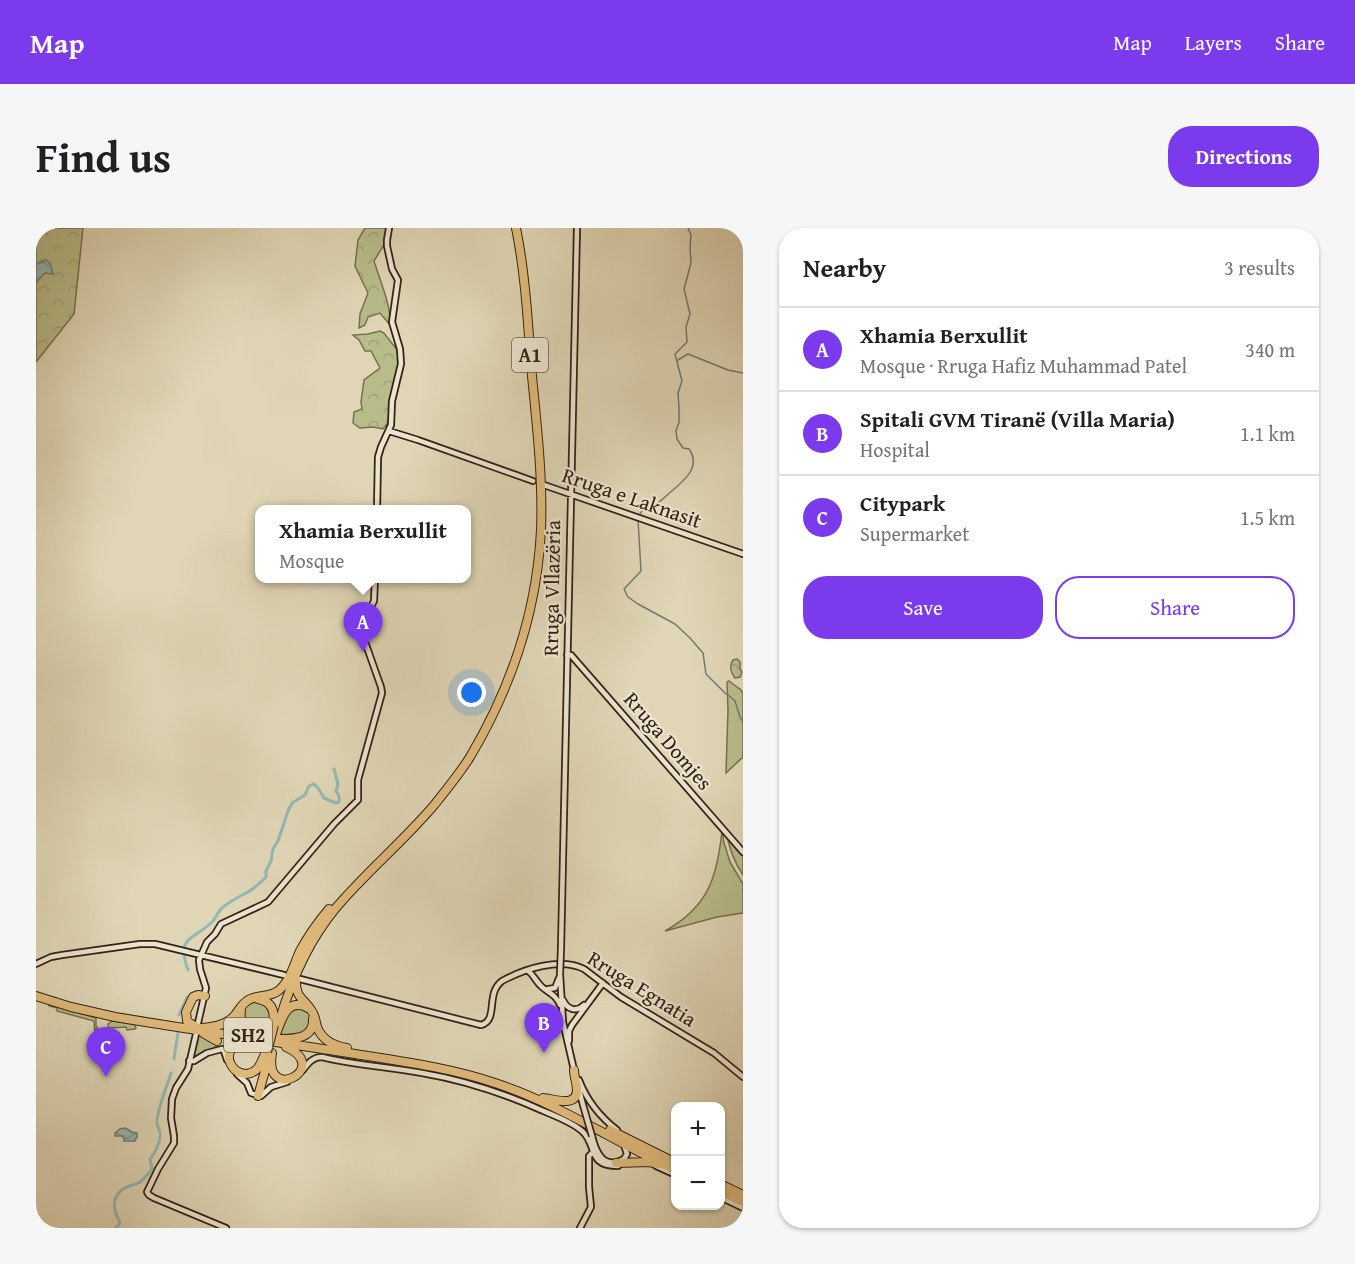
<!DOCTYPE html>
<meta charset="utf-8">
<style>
body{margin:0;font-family:"Gentium Book Plus",serif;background:#f6f6f6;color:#202124}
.controls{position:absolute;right:18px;bottom:18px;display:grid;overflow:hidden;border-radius:12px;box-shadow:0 2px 4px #0004}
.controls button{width:54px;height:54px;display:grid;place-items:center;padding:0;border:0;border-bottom:2px solid #e0e0e0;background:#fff;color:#202124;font:30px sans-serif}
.you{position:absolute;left:436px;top:465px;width:21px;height:21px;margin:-15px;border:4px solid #fff;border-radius:50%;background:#1a73e8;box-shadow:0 0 0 9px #1a73e833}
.badge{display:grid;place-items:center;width:39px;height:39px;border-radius:50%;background:#7c3aed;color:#fff;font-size:20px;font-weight:700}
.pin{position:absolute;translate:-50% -50px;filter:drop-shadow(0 2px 3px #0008)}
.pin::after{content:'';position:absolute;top:32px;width:21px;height:18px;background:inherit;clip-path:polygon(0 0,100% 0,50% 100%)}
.popup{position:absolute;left:219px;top:277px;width:216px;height:78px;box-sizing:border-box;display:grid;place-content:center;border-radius:12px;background:#fff;filter:drop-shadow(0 2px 4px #0005);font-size:20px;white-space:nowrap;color:#757577}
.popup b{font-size:22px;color:#202124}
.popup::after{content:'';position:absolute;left:50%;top:100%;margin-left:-12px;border:12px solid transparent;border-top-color:#fff}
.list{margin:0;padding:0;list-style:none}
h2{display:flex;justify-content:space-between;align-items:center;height:78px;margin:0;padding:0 24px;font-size:26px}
h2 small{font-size:20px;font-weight:400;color:#757577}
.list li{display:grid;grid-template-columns:39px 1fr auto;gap:18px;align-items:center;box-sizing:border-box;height:84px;padding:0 24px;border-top:2px solid #e0e0e0}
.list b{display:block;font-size:22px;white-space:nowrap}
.list p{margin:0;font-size:20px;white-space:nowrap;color:#757577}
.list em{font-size:20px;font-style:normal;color:#757577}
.actions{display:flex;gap:12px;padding:18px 24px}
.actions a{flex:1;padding:14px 0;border:2px solid #7c3aed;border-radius:24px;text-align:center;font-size:21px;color:#7c3aed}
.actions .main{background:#7c3aed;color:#fff}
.map{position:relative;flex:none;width:707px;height:1000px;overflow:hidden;border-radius:24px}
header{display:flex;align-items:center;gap:36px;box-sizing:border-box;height:84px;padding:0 30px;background:#7c3aed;color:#fff}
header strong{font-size:28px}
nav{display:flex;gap:33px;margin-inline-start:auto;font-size:21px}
.intro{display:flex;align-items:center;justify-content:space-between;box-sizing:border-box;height:144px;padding:0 36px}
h1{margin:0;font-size:42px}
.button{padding:15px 27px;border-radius:24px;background:#7c3aed;color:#fff;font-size:21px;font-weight:700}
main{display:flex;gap:36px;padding:0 36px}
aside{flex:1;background:#fff;border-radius:24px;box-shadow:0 2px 4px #0004}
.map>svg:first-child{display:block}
</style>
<header>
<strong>Map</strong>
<nav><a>Map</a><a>Layers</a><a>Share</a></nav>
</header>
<div class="intro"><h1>Find us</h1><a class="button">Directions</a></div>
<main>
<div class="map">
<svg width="707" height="1000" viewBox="0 0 707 1000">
<defs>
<pattern id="forest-crowns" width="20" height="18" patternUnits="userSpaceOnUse" patternTransform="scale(1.5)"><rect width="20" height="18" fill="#b8bc8a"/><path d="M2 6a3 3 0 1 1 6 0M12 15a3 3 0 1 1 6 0" fill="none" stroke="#9fa176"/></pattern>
<pattern id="water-waves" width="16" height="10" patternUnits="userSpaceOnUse" patternTransform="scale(1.5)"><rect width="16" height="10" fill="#94b8b4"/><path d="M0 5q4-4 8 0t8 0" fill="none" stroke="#7a9591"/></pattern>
</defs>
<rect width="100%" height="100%" fill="#e0d6b6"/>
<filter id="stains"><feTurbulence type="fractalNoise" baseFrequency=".00333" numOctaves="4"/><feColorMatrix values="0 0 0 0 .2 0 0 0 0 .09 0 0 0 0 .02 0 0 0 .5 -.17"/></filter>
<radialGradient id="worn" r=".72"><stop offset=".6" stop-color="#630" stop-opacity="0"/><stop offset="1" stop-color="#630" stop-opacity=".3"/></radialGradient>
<!-- grass -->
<path fill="#b8bc8a" stroke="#76704f" stroke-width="1.5" d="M693,453L705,462L707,465V529L690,545L692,482L691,454Z
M686,603L688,615L694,634L707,656V685L681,689L629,703C672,679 681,650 686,603Z
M691,608L707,627V647C699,635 694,623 691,608Z
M218,773L232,777L235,791L232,804L220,803L211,799L206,785L209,778Z
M13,776L60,790V798L61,799L62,801H59L60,807H61L59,808L57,807H59L58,793L21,783V780L13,778Z
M257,779L270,781L276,790L269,806L253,808L244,806L249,788Z
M76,793L98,796L100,800L99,801L91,802L90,799L74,800L73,802L72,796Z
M161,805L181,816L178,821L159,830L156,828Z"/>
<!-- forest -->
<path fill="url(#forest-crowns)" stroke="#76704f" stroke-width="1.5" d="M0,0H47L38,86L0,134Z
M329,0H353L349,15L338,33C345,55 354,75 355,98L344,85L332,89L329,97L323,100L324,86L332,65L319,38L322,12Z
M344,103L348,105L362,123L365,135L354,192L347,201L337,199L324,200L317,195L318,184L326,181L325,174L328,152L344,140L335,123H329L323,112L317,107L332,106Z
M701,431L704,434V441L706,444L704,449L699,450C695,445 693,438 697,432Z"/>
<!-- water -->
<path fill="url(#water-waves)" stroke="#6e7c74" stroke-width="1.5" d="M10,32L14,35L17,46L9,45L0,55V36Z
M89,900L96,904L101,905V910L99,911V913H88L87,908H79V905L84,901Z"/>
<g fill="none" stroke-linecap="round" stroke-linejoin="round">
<!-- stream -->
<path stroke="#6e7c74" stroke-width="1.5" d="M642,132L652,126L692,142L707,145
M603,289L605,284C610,280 617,278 622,275C627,271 632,266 637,262C650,251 665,238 653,221L647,220L641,211L640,203L643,194V180L642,165L646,153L639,126L651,114L650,99L654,86L648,61L655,35L654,19L655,7L652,0
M602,292L605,343L588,361L592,369L602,376L639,396L654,410L667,425L670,446L690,466
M691,466L699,473L704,489L707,494"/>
<!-- canal -->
<path stroke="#94b8b4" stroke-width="3" d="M152,742C140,708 156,713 176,694C180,690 182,683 187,679C193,674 201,670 208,666C216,663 224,655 230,649V643L235,633L237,621L242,613L252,583L256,575L269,567L273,558L278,556L282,560L288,570L300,575L303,574V568L300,563L302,556L298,541
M143,787L151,769
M138,831L142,804
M79,1000L83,997L84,994C75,979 76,965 93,958C96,957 99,957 102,955C107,953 112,946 116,941L114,931C119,925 125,914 124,905C123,899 120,898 121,891C124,875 130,860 135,845"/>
<defs>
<path id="secondary" d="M353,203L382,212L497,253
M508,257L707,326
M341,282L342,229L345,219L355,197L356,173L365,136L364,121L356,94L362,52L356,41L351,18V12L353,0
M531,427H535L707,624
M525,720L541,0
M0,736L15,729L26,727L104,716H119L248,747
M492,743C498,747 500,754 506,759C513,765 520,767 524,777
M524,746L527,794L538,842
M264,751L445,797C463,792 449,766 466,753C488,741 524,729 548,741L585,769L678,825L707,849
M512,761L519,760L523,750
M527,772C531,781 540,785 548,777
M162,795L170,760L164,741L163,732L171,714L179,706L185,696L232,674L298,596L322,572V552L346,465L345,459L328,411L327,403L328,392L338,373L339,350
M160,806L152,841L140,860L136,871L135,890L138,908V915L122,941L111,964L113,967L118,970L190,1000
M533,813V803L536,797L567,755
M153,833H158L171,825L186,821L188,823L191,832
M267,842C272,835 277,829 286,829C319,837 353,839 386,845C427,852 467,865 505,882C517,887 536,894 546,903C562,917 550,938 582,938
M201,846L211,855L215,865L225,868L235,859L251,854
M543,852C551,873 563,888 581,902
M543,862L547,877
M556,908C560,925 568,942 588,931L591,926L588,917
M620,938L640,947
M684,969L707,980
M544,1000L555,979L553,959V928L557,924"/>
<path id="highway" d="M260,751C259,772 269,770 277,785C279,789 280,794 281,799C286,812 298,818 311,820
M0,768L35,779L79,789C157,802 235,813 313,825C362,833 412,839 459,855C523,876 579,914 640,942
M222,771C240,774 239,789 236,803
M205,782C202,798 214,804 228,809
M242,798C254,755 271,715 299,681C330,644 368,613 399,576C411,561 424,545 434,529C475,460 501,382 505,302C507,251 501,199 496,148C492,99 490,49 480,0
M160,799L151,793L150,784L157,769L162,767L169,768
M166,800C178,799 191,797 199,787C203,782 206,776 211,773C220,766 233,770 242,763C254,754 258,736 264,723C272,708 282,694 293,681
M167,805L181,813
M239,809C245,794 250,768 272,780
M245,811C260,811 278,810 277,791
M214,812C173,818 201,860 221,841C225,837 227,829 230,824
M236,825C227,877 297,840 250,819
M222,868L232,832
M507,870C518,871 541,880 541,862C541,855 538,849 538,842
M574,902L640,935
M580,935L613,934L623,936
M684,956L707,967
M684,963L707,974"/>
</defs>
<!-- secondary casing -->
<use href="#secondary" stroke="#342314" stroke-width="8"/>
<!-- highway casing -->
<use href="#highway" stroke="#342314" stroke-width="10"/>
<!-- secondary -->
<use href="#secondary" stroke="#ebe4d0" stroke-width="4.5"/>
<!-- highway -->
<use href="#highway" stroke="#e0bb7b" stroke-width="8"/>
<defs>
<path id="secondary-bridge" d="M524,746L525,720
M547,877L556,908"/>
<path id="highway-bridge" d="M231,824L238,797"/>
</defs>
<!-- secondary-bridge casing -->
<use href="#secondary-bridge" stroke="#342314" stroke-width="8" stroke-linecap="butt"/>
<!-- highway-bridge casing -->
<use href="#highway-bridge" stroke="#342314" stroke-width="10" stroke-linecap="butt"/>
<!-- secondary-bridge -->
<use href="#secondary-bridge" stroke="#ebe4d0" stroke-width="4.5"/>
<!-- highway-bridge -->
<use href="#highway-bridge" stroke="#e0bb7b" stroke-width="8"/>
</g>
<g text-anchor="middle" stroke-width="4.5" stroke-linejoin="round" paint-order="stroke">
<!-- shield labels -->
<g fill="#ebe4d0" stroke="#6b5d4c" stroke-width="1.5">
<rect x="476" y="110" width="36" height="34" rx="4.5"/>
<rect x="188" y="790" width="48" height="34" rx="4.5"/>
</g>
<g font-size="20" font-weight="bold" fill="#342314">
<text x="494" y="134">A1</text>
<text x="212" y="814">SH2</text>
</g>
<!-- street labels -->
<g font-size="21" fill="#342314" stroke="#ebe4d0">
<text transform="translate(596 270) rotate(19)" y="7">Rruga e Laknasit</text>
<text transform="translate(516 360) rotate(-89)" y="7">Rruga Vllazëria</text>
<text transform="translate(632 513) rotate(49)" y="7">Rruga Domjes</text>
<text transform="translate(606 761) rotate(32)" y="7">Rruga Egnatia</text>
</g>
</g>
<rect width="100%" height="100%" filter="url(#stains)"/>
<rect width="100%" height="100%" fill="url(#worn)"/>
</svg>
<div class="controls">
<button>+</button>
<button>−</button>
</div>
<div class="you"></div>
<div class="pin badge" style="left:327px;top:424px">A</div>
<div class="popup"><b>Xhamia Berxullit</b>Mosque</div>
<div class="pin badge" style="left:508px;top:825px">B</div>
<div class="pin badge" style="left:70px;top:849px">C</div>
</div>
<aside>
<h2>Nearby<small>3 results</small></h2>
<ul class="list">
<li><span class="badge">A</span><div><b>Xhamia Berxullit</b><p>Mosque · Rruga Hafiz Muhammad Patel</p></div><em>340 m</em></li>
<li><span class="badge">B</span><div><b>Spitali GVM Tiranë (Villa Maria)</b><p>Hospital</p></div><em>1.1 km</em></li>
<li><span class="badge">C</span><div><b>Citypark</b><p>Supermarket</p></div><em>1.5 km</em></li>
</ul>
<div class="actions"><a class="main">Save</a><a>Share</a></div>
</aside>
</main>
